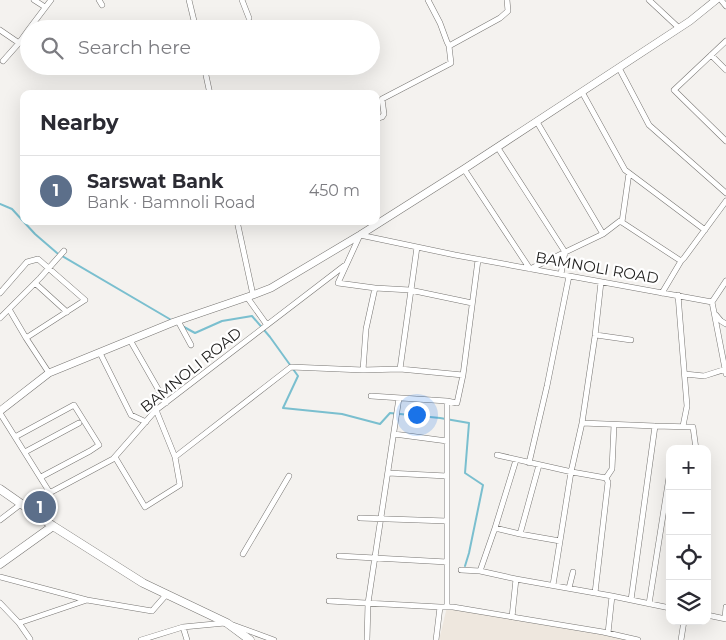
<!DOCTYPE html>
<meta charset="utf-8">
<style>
body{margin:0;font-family:Montserrat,sans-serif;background:#f2f2f3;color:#2b2b33}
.controls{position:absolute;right:15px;bottom:15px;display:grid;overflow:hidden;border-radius:10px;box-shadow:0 5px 20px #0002}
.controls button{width:45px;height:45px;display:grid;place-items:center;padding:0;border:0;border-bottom:1px solid #e1e1e2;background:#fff;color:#2b2b33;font:25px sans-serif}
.you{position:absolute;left:416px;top:414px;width:18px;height:18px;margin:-12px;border:4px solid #fff;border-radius:50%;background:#1a73e8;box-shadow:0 0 0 8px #1a73e833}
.badge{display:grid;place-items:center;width:32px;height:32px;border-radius:50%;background:#d93025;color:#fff;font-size:16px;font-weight:700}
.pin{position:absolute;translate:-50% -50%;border:2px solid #fff;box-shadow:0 1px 5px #0006}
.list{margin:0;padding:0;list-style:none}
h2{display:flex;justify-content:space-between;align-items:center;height:65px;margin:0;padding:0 20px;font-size:21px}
h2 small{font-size:16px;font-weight:400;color:#7c7c81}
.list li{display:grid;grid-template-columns:32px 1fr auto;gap:15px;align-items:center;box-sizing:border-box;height:70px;padding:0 20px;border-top:1px solid #e1e1e2}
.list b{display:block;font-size:19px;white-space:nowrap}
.list p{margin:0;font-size:16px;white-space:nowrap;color:#7c7c81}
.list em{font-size:16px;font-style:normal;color:#7c7c81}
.icon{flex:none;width:28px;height:28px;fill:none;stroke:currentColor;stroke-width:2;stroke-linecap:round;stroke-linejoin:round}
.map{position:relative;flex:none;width:726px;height:640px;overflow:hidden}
.search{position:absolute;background:#fff;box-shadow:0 5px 20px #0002;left:20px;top:20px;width:360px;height:55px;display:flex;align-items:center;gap:12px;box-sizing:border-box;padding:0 18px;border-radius:28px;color:#7c7c81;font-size:19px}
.panel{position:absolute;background:#fff;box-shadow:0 5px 20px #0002;left:20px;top:90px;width:360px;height:135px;border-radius:10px}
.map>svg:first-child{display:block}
</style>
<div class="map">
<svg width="726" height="640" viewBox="0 0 726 640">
<rect width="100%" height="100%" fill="#f4f2ef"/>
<!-- built -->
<path fill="#eee7de" d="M447,607L638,640H439Z"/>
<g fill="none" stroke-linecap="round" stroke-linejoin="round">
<!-- stream -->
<path stroke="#7abfcf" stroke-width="2" d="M0,204L12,209L35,234L57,253L173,321
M184,327L195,333L222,321L252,316L270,337L298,376L283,408L342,414L380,424L390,413L440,418L469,423L465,473L483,485L469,553L465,566"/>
<defs>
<path id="street" d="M34,0L45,7
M99,0L102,5
M189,0L196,29
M242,0L249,18
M649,0L679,28
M721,0L726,6
M29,29L51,0
M0,30L19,43L29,29
M726,41L674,90L726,141
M449,46L500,18L508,11L507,0
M711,55L726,70
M3,61L19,43
M204,66L210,94
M619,68L649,125L726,193
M582,92L625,170L705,230
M376,119L382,117L384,114L382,99L451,63L449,46L447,42L440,23L428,0
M537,122L603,234
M498,148L565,252L561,274
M464,169L530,269L603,234L620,221L681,261L684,258L726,201
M237,221L253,295
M622,222L629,173
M726,281L712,302L726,374
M35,283L67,312
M0,293L27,262L38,259L85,300L26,338
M662,293L681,261
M678,295L687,406L683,426
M247,297L267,325
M472,303L410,290L375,288L338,283L360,235L455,255L712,302
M9,309L26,338L49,373
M716,315L721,321L726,324
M0,318L40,278L64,251
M178,321L191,345
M596,335L631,340
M130,340L166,403
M100,353L131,415L146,422
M400,369L463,375
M363,370L366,329L375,288
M685,374L704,376L726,369
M371,396L447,401V607
M447,401L457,403L463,375L478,260
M156,410L175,457L291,367L363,370L400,369L417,247
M0,413L50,493
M582,423L595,336L601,282
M394,434L447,441
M15,437L74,405L99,445L90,451L41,477
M25,452L79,423
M497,455L572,472L606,478
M115,457L145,507L180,485L175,457
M529,463L547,386L569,276
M539,465L520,534L560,541
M388,473L447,476
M25,506L113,459L156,410L344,266
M360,518L447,521
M0,520L21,504
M495,528L516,460
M243,554L289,476
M339,556L447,562
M461,570L480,571L495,528L520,534
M480,571L516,579
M0,577L87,600L152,611L166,595
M553,585L571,472L582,423L655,426
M569,588L573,572
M595,593L608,482L606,478L612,469L614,425
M631,600L655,426L693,427L696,449
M329,601L440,607
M0,603L19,623L87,600
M649,604L670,471
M707,615L726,619
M512,617L516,579L612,596
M725,618L726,607
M19,623L30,639
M233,625L274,640
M183,627L187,640
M608,633L612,596L670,608
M141,640L183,627L225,623
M367,640L368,603L399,398
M436,640L440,607H453L603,632L638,640
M681,640L684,621"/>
<path id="secondary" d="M0,411L49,373L174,322L253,295L271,288L360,235L464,169L690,21L716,0"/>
<path id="primary" d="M0,489L53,526L143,583L227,623L250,640
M0,564L53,526"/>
</defs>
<!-- street casing -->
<use href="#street" stroke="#777572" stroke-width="6"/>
<!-- secondary casing -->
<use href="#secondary" stroke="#777572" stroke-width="8"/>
<!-- primary casing -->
<use href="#primary" stroke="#777572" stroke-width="9"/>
<!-- street -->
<use href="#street" stroke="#fff" stroke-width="5"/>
<!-- secondary -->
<use href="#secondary" stroke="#fff" stroke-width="7"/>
<!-- primary -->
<use href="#primary" stroke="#fff" stroke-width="8"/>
</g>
<g text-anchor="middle" stroke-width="4.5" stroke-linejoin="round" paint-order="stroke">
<!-- street labels -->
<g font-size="15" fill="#21201f" stroke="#fff">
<text transform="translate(597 268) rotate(10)" y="5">BAMNOLI ROAD</text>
<text transform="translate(191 370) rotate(-39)" y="5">BAMNOLI ROAD</text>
</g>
</g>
</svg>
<div class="controls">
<button>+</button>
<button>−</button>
<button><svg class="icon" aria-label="locate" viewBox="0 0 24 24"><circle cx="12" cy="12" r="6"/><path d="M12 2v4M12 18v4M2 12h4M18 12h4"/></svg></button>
<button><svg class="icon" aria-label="layers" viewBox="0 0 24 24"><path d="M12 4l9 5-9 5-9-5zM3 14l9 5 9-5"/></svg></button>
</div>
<div class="you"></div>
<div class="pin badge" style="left:40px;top:507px;background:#5c6f8a">1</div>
<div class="search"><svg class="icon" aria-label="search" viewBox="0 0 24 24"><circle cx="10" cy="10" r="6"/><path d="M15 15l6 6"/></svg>Search here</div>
<section class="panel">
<h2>Nearby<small></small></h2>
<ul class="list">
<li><span class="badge" style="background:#5c6f8a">1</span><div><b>Sarswat Bank</b><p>Bank · Bamnoli Road</p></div><em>450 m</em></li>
</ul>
</section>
</div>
